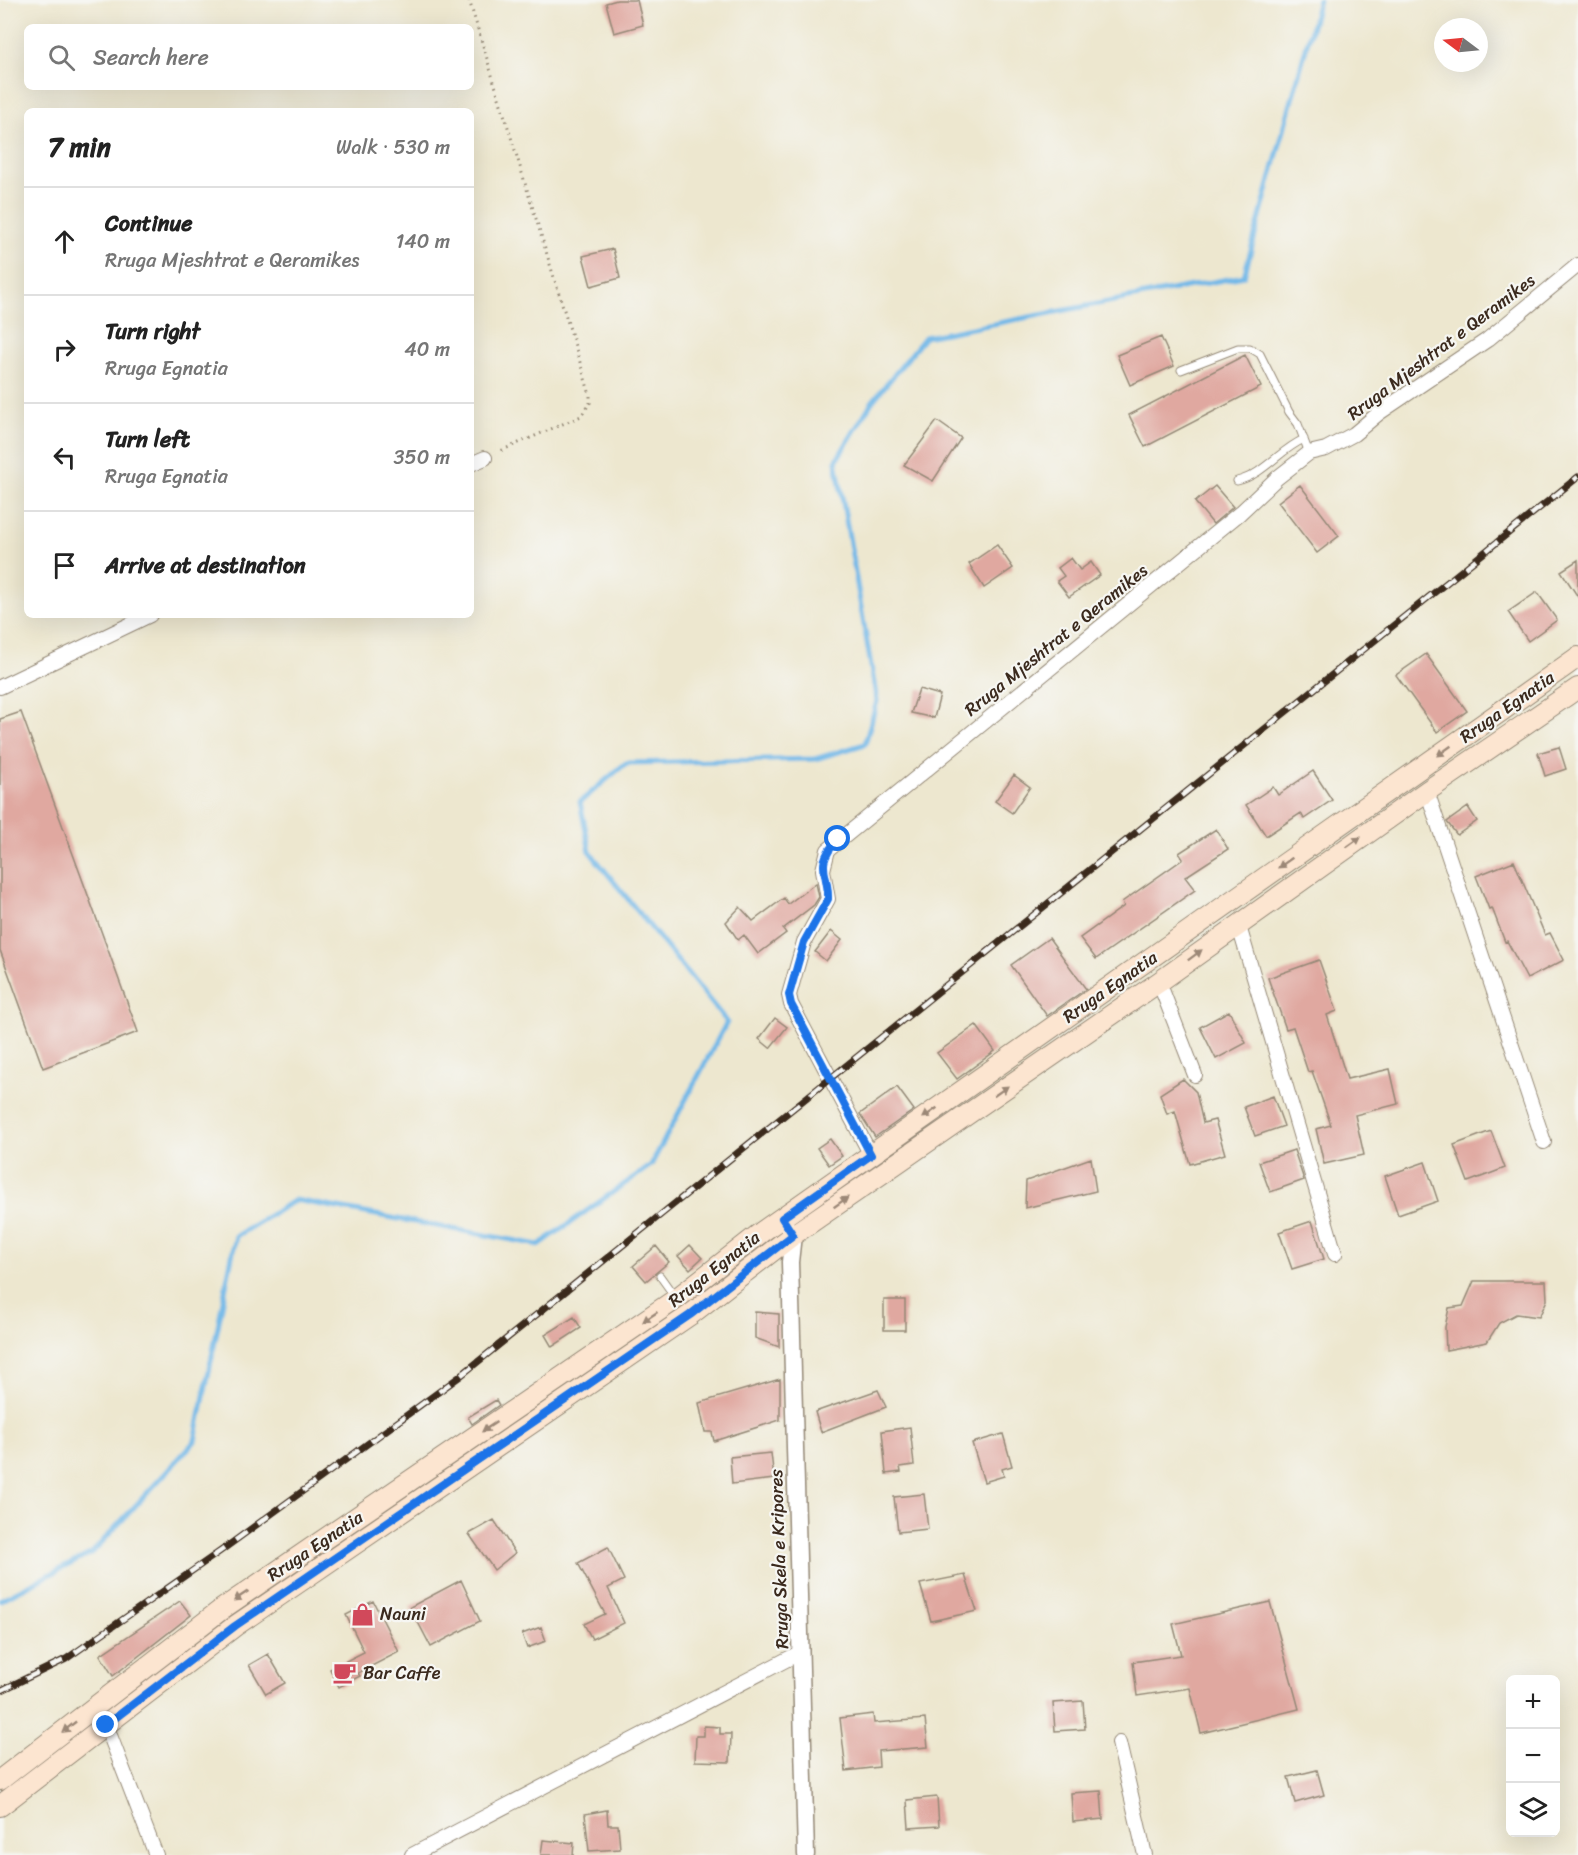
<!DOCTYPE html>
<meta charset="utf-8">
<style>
body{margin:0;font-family:Sriracha,sans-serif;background:#f2f2f2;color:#222}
.controls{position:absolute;right:18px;bottom:18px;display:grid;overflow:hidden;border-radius:9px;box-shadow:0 6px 24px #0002}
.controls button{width:54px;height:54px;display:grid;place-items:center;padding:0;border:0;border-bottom:2px solid #e0e0e0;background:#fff;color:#222;font:30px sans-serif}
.compass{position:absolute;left:1434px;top:18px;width:54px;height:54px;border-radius:50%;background:#fff;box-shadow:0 6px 24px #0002;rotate:286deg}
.stop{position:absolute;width:18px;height:18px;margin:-14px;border:4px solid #1a73e8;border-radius:50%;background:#fff}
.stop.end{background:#1a73e8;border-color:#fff;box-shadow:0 2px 6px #0008}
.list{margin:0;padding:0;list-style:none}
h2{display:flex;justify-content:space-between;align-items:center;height:78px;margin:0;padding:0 24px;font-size:26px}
h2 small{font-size:20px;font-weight:400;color:#767676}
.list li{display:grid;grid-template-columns:39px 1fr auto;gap:18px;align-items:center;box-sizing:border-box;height:108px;padding:0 24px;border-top:2px solid #e0e0e0}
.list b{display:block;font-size:22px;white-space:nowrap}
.list p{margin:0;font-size:20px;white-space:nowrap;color:#767676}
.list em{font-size:20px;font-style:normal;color:#767676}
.icon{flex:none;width:33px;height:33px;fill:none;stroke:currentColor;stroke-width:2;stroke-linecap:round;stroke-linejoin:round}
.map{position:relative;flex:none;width:1578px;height:1855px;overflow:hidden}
.search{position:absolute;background:#fff;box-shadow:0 6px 24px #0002;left:24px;top:24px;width:450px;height:66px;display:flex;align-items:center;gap:15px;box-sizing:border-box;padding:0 21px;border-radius:9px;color:#767676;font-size:22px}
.panel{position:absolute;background:#fff;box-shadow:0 6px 24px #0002;left:24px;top:108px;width:450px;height:510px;border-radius:9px}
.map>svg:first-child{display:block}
</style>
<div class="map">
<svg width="1578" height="1855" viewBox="0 0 1578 1855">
<rect width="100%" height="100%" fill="#f6f6f2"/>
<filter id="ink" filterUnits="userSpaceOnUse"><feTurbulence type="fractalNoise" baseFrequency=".0167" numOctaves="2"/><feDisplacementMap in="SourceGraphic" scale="12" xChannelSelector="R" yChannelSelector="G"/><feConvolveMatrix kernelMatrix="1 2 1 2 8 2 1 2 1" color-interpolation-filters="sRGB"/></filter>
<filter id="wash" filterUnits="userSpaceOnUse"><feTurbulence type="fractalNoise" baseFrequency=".008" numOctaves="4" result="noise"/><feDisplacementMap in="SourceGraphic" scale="24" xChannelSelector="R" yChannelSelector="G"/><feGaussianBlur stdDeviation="1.35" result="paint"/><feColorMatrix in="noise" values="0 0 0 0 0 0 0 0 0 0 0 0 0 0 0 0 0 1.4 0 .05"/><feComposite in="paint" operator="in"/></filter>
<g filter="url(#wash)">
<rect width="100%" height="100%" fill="#ede7cf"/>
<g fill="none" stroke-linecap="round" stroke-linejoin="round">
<!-- stream -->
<path stroke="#71b8e8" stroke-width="5" d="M0,1600L92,1553L195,1441L236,1236L295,1200L539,1245L651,1165L727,1022L590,852L580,802L626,763L815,759L865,744L877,701L836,461L872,402L925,337L1244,276L1319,0"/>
</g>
<g id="blocks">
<!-- building -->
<path fill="#e0a8a0" d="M617,0H637L643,25L614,33L606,3Z
M613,249L620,278L591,286L583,256Z
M1161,337L1174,366L1130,385L1117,355Z
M1245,355L1261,387L1145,447L1129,415Z
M937,421L961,438L933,481L904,465Z
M1300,485L1339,536L1317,553L1278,502Z
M1215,486L1233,507L1213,524L1195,502Z
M997,545L1013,568L984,588L969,564Z
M1071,558L1080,570L1091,562L1100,575L1069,597L1057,581L1064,576L1058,568Z
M1578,560V597L1561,571Z
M1537,592L1557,620L1528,641L1508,612Z
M1426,654L1467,711L1437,732L1396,675Z
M919,689L940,695L934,718L911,713Z
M21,712L138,1032L43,1068L0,950V719Z
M1559,747L1566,769L1545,776L1538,753Z
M1313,771L1332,800L1304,819L1301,813L1266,836L1246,805L1273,787L1278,795Z
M1014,775L1030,787L1012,813L995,801Z
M1468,807L1477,821L1457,835L1447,822Z
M1216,829L1228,849L1185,877L1195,890L1096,959L1080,938L1124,906L1122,902L1183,859L1179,853Z
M1514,861L1545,935L1550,933L1564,960L1527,979L1507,941L1505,942L1492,908L1489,909L1476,876Z
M816,883L819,897L814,905L783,929L786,933L758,954L744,935L738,940L726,922L740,907L753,921L784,898L788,904Z
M831,931L842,940L826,961L815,952Z
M1049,938L1086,989L1047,1016L1011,965Z
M1319,960L1337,1011L1327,1015L1347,1079L1390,1069L1398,1104L1355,1115L1364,1155L1324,1164L1316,1129L1331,1125L1312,1071L1308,1072L1293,1027L1286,1029L1268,978Z
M1229,1011L1246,1043L1216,1059L1200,1027Z
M775,1018L787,1027L770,1048L759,1039Z
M976,1025L995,1051L957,1079L937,1053Z
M1183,1079L1196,1092L1203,1123L1215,1120L1225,1154L1190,1164L1175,1111L1167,1114L1160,1094Z
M897,1087L914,1110L875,1137L860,1114Z
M1273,1096L1284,1126L1255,1136L1244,1107Z
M1491,1131L1505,1168L1468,1182L1454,1145Z
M830,1139L842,1156L829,1165L817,1148Z
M1294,1150L1304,1180L1270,1192L1259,1162Z
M1091,1158L1096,1191L1025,1208L1026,1181Z
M1425,1162L1438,1201L1398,1215L1385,1176Z
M1312,1221L1324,1259L1292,1269L1279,1232Z
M690,1245L702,1258L690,1269L678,1256Z
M656,1246L669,1262L646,1281L633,1266Z
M1474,1281H1546L1547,1300L1539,1317L1516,1314L1499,1323L1487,1342L1446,1350L1445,1327L1449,1308L1463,1306Z
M884,1300H905V1330H884Z
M755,1312L779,1314V1347L755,1338Z
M574,1317L581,1328L552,1347L545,1335Z
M780,1379V1420L714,1441L712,1432H705L699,1403Z
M878,1390L886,1407L821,1432L815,1412Z
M496,1400L499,1405L472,1424L468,1417Z
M910,1427L914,1465L900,1467L901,1472L886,1474L882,1431Z
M1003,1434L1012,1466L1002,1469L1004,1476L984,1482L972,1443Z
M771,1453L774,1479L732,1484L730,1457Z
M924,1494L928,1529L898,1532L894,1497Z
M494,1520L515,1553L494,1570L469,1534Z
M608,1547L624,1580L608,1588L624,1623L592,1639L584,1624L605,1614L578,1563Z
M965,1575L977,1611L931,1621L920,1584Z
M461,1580L480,1621L431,1647L410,1607Z
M180,1601L191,1615L113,1676L100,1655Z
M373,1601L399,1652L358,1673L360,1676L339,1687L330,1669L364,1652L346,1615Z
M1270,1602L1299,1709L1201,1733L1190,1688L1137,1696L1133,1662L1181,1655L1173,1624Z
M541,1627L546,1641L527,1648L522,1634Z
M268,1654L285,1683L266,1694L249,1665Z
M1083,1701L1085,1729L1055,1731L1053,1703Z
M873,1714L874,1723L925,1719L928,1747L878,1751L879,1767L846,1771L840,1718Z
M704,1726L720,1727V1734H731L730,1762L695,1761L696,1736H704Z
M1317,1770L1324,1795L1295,1803L1288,1777Z
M1101,1791L1103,1819L1073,1822L1071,1793Z
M937,1797L939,1826L909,1828L907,1800Z
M607,1810L608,1825H618L620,1849L589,1851L585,1814Z
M543,1840L574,1843L573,1855H541Z"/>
</g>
</g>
<g filter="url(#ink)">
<use href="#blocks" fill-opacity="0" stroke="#948876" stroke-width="1.5"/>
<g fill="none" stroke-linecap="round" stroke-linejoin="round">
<defs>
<path id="service" d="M1181,370L1238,348H1250L1260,354L1289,412L1298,424L1309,453
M1237,481C1265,474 1279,450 1304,439
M660,1276L675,1297"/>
<path id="minor" d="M471,464L485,458
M0,687L150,615
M1427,791L1544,1142
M1238,923L1335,1254
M1159,982L1195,1075
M871,1155L791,1004L789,995L804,942L828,899L823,870L828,850L1240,513L1277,478L1309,453L1326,449L1354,434L1379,413L1487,340L1578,265
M106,1725L156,1855
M1119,1743L1145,1855
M412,1855L801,1652"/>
<path id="tertiary" d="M789,1229L793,1235L790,1262L806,1855"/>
<path id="secondary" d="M0,1780L222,1609L676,1299L763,1231L1578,657
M0,1806L235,1626L690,1315L793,1235L1159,982L1427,791L1578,688"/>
</defs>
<!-- service casing -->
<use href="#service" stroke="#948876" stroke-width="9"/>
<!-- minor casing -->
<use href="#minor" stroke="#948876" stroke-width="16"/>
<!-- tertiary casing -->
<use href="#tertiary" stroke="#948876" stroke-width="19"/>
<!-- secondary casing -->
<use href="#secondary" stroke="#948876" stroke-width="22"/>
<!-- path -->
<path stroke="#948876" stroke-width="3" stroke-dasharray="1.5 4.5" stroke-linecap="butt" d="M469,0L590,395V403L581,416L498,452"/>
<!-- service -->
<use href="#service" stroke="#fff" stroke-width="7"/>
<!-- minor -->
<use href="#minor" stroke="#fff" stroke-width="14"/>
<!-- tertiary -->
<use href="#tertiary" stroke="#fff" stroke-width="16"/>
<!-- secondary -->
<use href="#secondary" stroke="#fce5d0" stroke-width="20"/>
<defs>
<path id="rail" d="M0,1691L66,1659L222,1550L459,1377L1578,477"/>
</defs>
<!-- rail casing -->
<use href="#rail" stroke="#3b2a1e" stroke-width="7"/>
<!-- rail -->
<use href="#rail" stroke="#f6f6f2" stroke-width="4.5" stroke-dasharray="14" stroke-linecap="butt"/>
</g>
<!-- one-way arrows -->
<defs><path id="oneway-solid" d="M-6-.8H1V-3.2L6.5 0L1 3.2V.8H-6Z" transform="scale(1.5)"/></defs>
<g fill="#9c8877">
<use href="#oneway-solid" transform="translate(1444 751) rotate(145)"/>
<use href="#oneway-solid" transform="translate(1354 842) rotate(-35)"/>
<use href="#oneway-solid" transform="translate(1285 863) rotate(145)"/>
<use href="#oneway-solid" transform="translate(1195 955) rotate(-37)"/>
<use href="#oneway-solid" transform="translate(1001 1091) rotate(-35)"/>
<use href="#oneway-solid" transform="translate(930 1113) rotate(145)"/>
<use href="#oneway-solid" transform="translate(841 1202) rotate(-35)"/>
<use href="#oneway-solid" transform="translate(650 1317) rotate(146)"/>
<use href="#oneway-solid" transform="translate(489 1427) rotate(146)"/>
<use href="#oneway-solid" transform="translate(241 1596) rotate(146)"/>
<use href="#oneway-solid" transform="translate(69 1727) rotate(142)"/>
</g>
</g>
<g fill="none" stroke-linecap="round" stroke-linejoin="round" filter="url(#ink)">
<!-- route -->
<path stroke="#1a73e8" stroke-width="8" d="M106,1725L235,1626L690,1315L793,1235L782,1218L871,1155L791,1004L789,995L804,942L828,899C829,871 813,867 838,839"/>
</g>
<!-- icons -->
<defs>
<symbol id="shop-bare" viewBox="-9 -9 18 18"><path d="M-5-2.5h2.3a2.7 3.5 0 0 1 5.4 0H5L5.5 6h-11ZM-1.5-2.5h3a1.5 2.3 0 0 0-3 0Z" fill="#d1495b" stroke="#f6f6f2" stroke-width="2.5" paint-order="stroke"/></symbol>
<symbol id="cafe-bare" viewBox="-9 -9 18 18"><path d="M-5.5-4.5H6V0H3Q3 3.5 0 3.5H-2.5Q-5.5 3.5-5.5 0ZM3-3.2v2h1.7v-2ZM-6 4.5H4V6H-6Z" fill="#d1495b" stroke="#f6f6f2" stroke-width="2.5" paint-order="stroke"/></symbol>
</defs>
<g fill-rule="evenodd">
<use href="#shop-bare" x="346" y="1598" width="33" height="33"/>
<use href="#cafe-bare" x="328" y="1656" width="33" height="33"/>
</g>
<g text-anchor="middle" stroke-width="4.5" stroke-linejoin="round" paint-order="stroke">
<!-- street labels -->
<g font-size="18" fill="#3b2a1e" stroke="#f6f6f2">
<text transform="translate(1441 347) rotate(-37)" y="6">Rruga Mjeshtrat e Qeramikes</text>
<text transform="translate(1056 640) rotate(-39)" y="6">Rruga Mjeshtrat e Qeramikes</text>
<text transform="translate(1507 707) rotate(-35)" y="6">Rruga Egnatia</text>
<text transform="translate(1110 987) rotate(-35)" y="6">Rruga Egnatia</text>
<text transform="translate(714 1269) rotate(-38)" y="6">Rruga Egnatia</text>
<text transform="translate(315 1546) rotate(-34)" y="6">Rruga Egnatia</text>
<text transform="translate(779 1559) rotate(-92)" y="6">Rruga Skela e Kripores</text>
</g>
<!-- poi labels -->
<g font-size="18" fill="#3b2a1e" stroke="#f6f6f2" text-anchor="start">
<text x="380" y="1620">Nauni</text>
<text x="363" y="1679">Bar Caffe</text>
</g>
</g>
</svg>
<div class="controls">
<button>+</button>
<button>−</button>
<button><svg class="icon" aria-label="layers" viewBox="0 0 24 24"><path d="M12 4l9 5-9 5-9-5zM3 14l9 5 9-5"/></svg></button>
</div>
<svg class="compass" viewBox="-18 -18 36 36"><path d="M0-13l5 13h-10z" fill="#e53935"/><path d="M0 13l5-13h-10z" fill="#767676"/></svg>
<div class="stop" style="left:838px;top:839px"></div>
<div class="stop end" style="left:106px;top:1725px"></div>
<div class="search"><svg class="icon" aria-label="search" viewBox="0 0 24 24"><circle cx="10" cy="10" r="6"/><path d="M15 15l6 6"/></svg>Search here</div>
<section class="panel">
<h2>7 min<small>Walk · 530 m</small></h2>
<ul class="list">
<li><svg class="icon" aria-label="ahead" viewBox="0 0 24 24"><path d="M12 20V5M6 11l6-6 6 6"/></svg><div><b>Continue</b><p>Rruga Mjeshtrat e Qeramikes</p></div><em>140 m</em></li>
<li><svg class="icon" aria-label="right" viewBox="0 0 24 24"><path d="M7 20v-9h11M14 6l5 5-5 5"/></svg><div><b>Turn right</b><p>Rruga Egnatia</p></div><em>40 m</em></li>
<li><svg class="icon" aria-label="left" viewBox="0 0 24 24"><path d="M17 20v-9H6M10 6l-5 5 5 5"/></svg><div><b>Turn left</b><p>Rruga Egnatia</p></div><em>350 m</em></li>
<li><svg class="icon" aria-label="arrive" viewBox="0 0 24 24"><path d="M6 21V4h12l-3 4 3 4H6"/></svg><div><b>Arrive at destination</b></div></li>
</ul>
</section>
</div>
